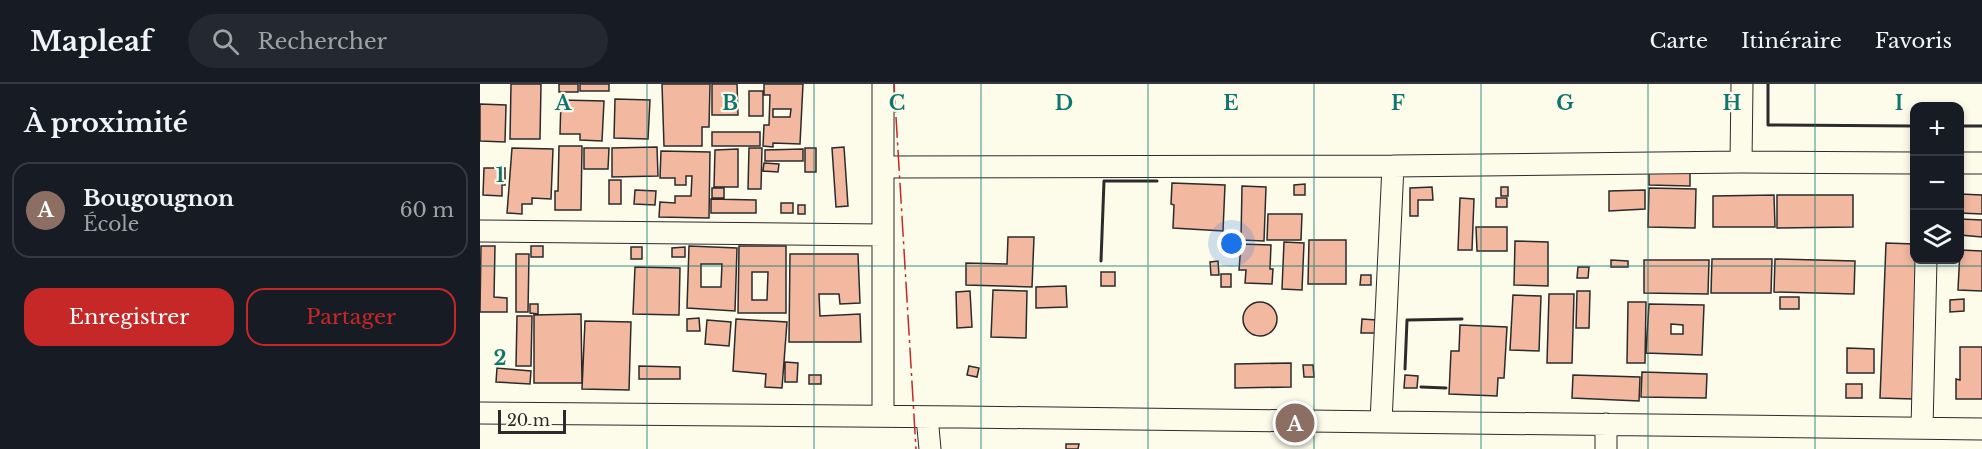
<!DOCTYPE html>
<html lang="fr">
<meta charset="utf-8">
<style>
body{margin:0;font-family:"Libre Baskerville",serif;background:#242831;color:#f1f3f6}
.controls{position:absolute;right:18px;top:18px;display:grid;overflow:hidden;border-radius:12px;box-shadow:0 3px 9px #0003}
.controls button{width:54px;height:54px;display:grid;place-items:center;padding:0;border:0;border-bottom:2px solid #363941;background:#171b24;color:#f1f3f6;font:30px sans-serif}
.scale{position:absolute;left:18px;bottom:15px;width:68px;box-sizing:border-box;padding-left:6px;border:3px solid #2b2b2b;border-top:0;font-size:16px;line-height:21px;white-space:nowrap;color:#2b2b2b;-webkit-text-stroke:4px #fdfbea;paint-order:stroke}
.you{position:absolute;left:752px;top:160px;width:21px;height:21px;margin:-15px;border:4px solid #fff;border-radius:50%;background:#1a73e8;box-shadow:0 0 0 9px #1a73e833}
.badge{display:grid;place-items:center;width:39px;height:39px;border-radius:50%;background:#c62828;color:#fff;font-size:20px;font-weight:700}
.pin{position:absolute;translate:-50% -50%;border:3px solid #fff;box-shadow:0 2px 6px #0006}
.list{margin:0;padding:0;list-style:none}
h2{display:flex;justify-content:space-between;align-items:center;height:78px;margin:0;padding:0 24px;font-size:26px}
h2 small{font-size:20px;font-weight:400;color:#9ea1a6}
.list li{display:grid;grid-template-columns:39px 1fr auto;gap:18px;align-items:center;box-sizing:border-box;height:96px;margin:0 12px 12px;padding:0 12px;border:2px solid #363941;border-radius:18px}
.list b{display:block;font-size:22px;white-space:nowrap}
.list p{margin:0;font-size:20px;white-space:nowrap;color:#9ea1a6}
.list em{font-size:20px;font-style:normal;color:#9ea1a6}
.actions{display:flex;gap:12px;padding:18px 24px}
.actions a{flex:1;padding:14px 0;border:2px solid #c62828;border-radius:18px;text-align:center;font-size:21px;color:#c62828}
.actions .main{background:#c62828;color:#fff}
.icon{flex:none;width:33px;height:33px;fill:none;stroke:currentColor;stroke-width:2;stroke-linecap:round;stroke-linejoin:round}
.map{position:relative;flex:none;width:1502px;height:365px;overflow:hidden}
header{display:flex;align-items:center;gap:36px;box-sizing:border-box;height:84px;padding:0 30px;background:#171b24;border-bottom:2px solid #363941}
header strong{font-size:28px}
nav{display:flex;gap:33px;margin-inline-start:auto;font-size:21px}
.search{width:420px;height:54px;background:#242831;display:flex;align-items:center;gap:15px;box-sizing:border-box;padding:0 21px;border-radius:33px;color:#9ea1a6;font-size:22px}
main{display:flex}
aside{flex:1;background:#171b24}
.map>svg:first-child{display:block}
</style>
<header>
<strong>Mapleaf</strong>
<div class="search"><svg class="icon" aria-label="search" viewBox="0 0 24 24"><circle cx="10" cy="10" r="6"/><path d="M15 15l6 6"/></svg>Rechercher</div>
<nav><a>Carte</a><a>Itinéraire</a><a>Favoris</a></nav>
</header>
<main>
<aside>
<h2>À proximité<small></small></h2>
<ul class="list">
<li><span class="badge" style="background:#8d6e63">A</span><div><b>Bougougnon</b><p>École</p></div><em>60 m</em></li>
</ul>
<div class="actions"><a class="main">Enregistrer</a><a>Partager</a></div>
</aside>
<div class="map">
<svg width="1502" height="365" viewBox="0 0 1502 365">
<rect width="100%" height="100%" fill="#fdfbea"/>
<!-- building -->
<path fill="#f2b8a0" stroke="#2b2b2b" stroke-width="1.5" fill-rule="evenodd" d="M31,0H61L60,55H30Z
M79,0H98V8H79Z
M100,0H129V7H100Z
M182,0H230L229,43H222V62H184Z
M232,0H257L258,31H232Z
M284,0H323L320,60L293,59V63L283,62L284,41H289L290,11H284ZM293,25H311L310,33H293Z
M269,7H283V32H269Z
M135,15L170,16L168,55L134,54Z
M81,16L124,17L122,57L100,56V50H80Z
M0,20L26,21L25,58L0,57Z
M232,48H280V62H232Z
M79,62H102L101,126H75V107H78Z
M177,63L178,92L132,93V64Z
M364,63L368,122L356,123L352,64Z
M32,64L73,65L71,115L52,114V120H42V130L27,129Z
M104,64H129L128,85H104Z
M269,64H282L281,105H268Z
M325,64H336V88H325Z
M258,65V103H234L235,66Z
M323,65V77H285V66Z
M181,67L230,68L229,134L179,133L180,118L195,119V112H211L212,92H206V101H195V94H180Z
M284,79L299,80L298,88L283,87Z
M4,84H25V101H22V112L3,111Z
M1169,87H1210V102L1169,101Z
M129,96H141V120H129Z
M692,99L745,101L743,147L693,144L694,121L691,120Z
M825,100V111H814V101Z
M762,102L786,103L784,157L761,156Z
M952,103L953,116H938V132H930V104Z
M1021,103H1028V112H1021Z
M232,104H244V114H232Z
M1169,104L1216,105L1215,144L1168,143Z
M155,106L176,107L175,121L154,120Z
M1165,106V125L1129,127V107Z
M1480,110L1502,111V130L1480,129Z
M1294,111L1295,143H1233V112Z
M1297,111H1373V143L1297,144Z
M980,114L994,115L992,166H978Z
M1016,114H1027V123H1016Z
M231,115L276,116V129H231Z
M301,119H313V129H301Z
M318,121H325V130H318Z
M788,130H822L821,156H787Z
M1480,135L1502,136V153L1480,151Z
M996,143H1027V167H997Z
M528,153H554L552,203L486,201V179L527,180Z
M829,156H866V200H828Z
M1035,157L1068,158V202L1034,201Z
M804,158L824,159L822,206L802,205Z
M1406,159L1434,160V176H1438L1433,315L1400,314Z
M761,160L791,161L790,185H793L792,200L765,199L766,186H759Z
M1,162H15L14,213L27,214V228H0Z
M51,162H63V173H51Z
M209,162L257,164L255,227L207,224ZM221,180H242L241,203H221Z
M259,162H306V229H258ZM272,188H288L287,216H272Z
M151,163H162V175H151Z
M205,163V173H192V164Z
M1480,166L1502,167V207L1478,206Z
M36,170H49L48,228H36Z
M310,170H378L380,219L360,220L359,210H339L340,232L380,230L381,258H309Z
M1232,175H1292L1291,209H1231Z
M1295,175L1375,177L1374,210L1294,208Z
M1131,176L1148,177V183H1131Z
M1164,176H1229L1228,210L1164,209Z
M738,177L739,191H731L730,178Z
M155,183L200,184L199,231L153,230Z
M1098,183H1109L1108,194H1097Z
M621,188H635V202H621Z
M741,190H751V203H741Z
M881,191H891V201H880Z
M586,202L587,223L556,224V203Z
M513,206L547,207L546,254L511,253Z
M490,207L492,243L477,244L476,208Z
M1097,207H1110L1109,244H1096Z
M1069,210H1094L1092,279H1067Z
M1033,211L1061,212L1059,267L1030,266Z
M1300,213H1319V225H1300Z
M1484,215V227L1470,228V216Z
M1148,218H1166L1165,279H1147Z
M763 235a17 17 0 1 1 34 0a17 17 0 1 1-34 0Z
M50,220H58V230L50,229Z
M1169,220L1224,221L1222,271L1166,269ZM1191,240L1203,241V250H1191Z
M101,230L102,299H54V231Z
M37,232H52L51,282H36Z
M219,234L220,247H207V235Z
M256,235L307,238L302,304L285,303L286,290L253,287Z
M882,235L897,236V249H881Z
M227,236L251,238L249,262L225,260Z
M105,237L151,238L149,306L102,305Z
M980,241L1027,243L1024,294H1018L1017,312L969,310L971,267H979Z
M1480,263H1502V315H1476V295L1480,296Z
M1367,264L1394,265V289H1367Z
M305,278L318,279L317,298H305Z
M811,279V303L755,304V280Z
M823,281H833L834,293H824Z
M159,282L200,283V295H159Z
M489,282L499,284L497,293L487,291Z
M17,284L51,287L50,300L16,298Z
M1162,288L1227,290L1226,314L1161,313Z
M329,291H341V300H329Z
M925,291L938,292L937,304H924Z
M1093,291L1160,293L1159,317L1092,314Z
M1366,300H1382V314H1366Z
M586,360H599L598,365H586Z"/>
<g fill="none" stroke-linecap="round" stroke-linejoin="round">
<defs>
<path id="minor" d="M1261,78L1262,0
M1480,79H1502
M403,83L913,82L1261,78L1434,79
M0,147L403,151
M0,329L483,333L1502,345
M403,332V0
M447,333L450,365
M901,338L913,82
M1126,340V365
M1442,344L1446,176"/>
</defs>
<!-- minor casing -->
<use href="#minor" stroke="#2b2b2b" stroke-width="23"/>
<!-- minor -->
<use href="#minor" stroke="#fdfbea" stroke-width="21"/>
<!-- wall -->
<path stroke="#2b2b2b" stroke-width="3" d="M1288,0V41L1434,42
M1480,42H1502
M621,177L624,97H677
M925,285L927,236L982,235
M941,303L966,304"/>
<!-- power -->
<path stroke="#c62828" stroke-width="1.5" stroke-dasharray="21 4.5 3 4.5" stroke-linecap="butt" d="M414,0L436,365"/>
</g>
<!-- grid -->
<path fill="none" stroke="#0f766e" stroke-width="1.5" stroke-opacity="0.55" d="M167,0V365M334,0V365M501,0V365M668,0V365M834,0V365M1001,0V365M1168,0V365M1335,0V365M0,182H1502"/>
<g font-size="20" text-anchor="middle" font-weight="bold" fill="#0f766e" stroke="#fdfbea" stroke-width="4.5" stroke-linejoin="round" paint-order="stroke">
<text x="83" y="26">A</text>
<text x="250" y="26">B</text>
<text x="417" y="26">C</text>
<text x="584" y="26">D</text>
<text x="751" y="26">E</text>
<text x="918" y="26">F</text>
<text x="1085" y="26">G</text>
<text x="1252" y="26">H</text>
<text x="1419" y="26">I</text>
<text x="20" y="98">1</text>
<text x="20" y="281">2</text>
</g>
</svg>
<div class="controls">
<button>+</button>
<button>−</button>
<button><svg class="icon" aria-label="layers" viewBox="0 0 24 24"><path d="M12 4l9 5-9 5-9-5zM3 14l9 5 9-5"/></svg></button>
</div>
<div class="scale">20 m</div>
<div class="you"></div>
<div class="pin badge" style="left:815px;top:339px;background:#8d6e63">A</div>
</div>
</main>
